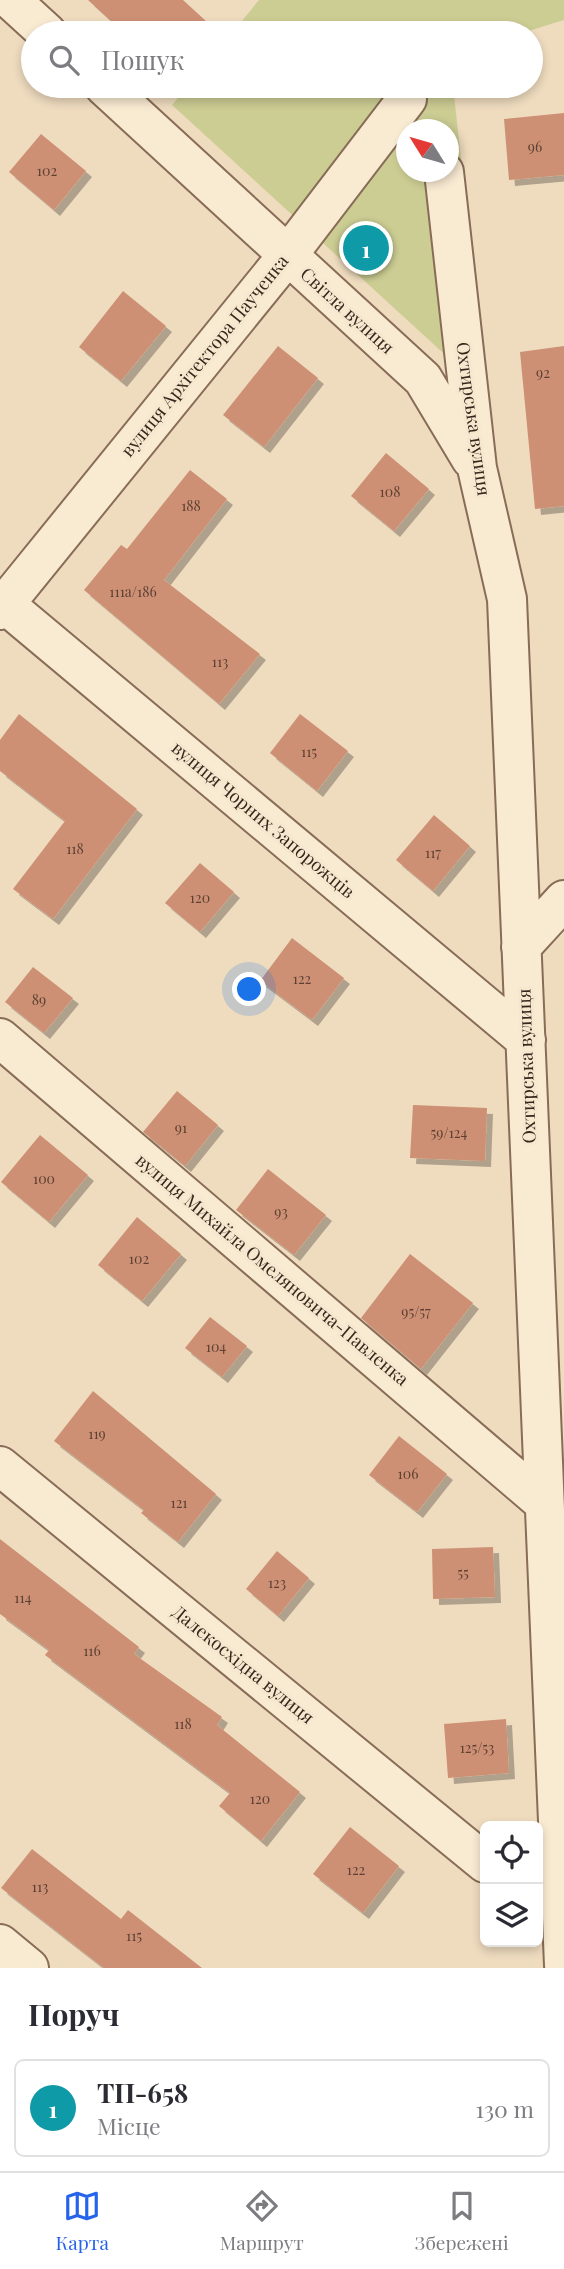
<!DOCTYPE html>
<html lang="uk">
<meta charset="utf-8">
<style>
body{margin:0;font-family:"Playfair Display",serif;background:#f7f7f7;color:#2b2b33}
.controls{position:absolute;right:21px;bottom:21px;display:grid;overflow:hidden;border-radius:10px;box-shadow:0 4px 10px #0003}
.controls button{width:63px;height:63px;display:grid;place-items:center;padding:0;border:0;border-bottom:2px solid #e1e1e2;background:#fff;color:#2b2b33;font:35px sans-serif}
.compass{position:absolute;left:396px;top:119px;width:63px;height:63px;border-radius:50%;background:#fff;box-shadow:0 4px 10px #0003;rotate:307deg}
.you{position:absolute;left:250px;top:990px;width:24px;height:24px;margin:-18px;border:5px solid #fff;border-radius:50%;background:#1a73e8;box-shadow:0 0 0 10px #1a73e833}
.badge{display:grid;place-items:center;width:46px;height:46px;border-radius:50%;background:#2563eb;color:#fff;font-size:23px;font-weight:700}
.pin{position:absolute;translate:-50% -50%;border:4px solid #fff;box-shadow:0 2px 7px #0006}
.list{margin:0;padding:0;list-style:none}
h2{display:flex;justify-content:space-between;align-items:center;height:91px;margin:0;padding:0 28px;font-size:30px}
h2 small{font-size:23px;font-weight:400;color:#7c7c81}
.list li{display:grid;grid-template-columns:46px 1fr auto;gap:21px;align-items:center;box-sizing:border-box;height:98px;margin:0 14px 14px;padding:0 14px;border:2px solid #e1e1e2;border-radius:10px}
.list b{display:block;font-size:26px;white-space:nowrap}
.list p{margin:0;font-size:23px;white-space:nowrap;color:#7c7c81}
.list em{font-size:23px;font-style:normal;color:#7c7c81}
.icon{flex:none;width:38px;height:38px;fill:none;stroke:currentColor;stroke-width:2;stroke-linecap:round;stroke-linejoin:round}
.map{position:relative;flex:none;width:564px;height:1968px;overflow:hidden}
.search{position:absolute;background:#fff;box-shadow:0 4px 10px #0003;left:21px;right:21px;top:21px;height:77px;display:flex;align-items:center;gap:18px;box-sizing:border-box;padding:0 24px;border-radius:38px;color:#7c7c81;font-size:26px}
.sheet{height:203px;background:#fff}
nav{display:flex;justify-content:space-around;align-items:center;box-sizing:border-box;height:98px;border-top:2px solid #e1e1e2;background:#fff;font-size:19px;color:#7c7c81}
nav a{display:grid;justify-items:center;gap:4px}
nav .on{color:#2563eb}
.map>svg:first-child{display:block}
</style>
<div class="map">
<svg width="564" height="1968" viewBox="0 0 564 1968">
<defs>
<filter id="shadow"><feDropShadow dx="6" dy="6" stdDeviation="0" flood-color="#0004"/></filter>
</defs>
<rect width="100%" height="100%" fill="#efdcbf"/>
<!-- green -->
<path fill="#cccd93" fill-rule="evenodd" d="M259,0H564V20L522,33H232Z
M188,86H453L487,393L172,105ZM406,130H448V172H406Z"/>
<!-- building -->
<path fill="#ce9074" filter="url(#shadow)" d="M88,0H183L219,33H124Z
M564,113V175L509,180L504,119Z
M41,134L86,171L54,210L9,172Z
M123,291L166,326L121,381L79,347Z
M278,346L318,378L264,447L223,415Z
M564,346V506L535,509L520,352Z
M386,453L429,489L394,531L351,496Z
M190,470L227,499L164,580L260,654L219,704L84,590L121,545L127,549Z
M19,714L137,809L53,919L13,889L65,821L0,771V740Z
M300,714L348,751L317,791L270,753Z
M434,815L470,846L433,891L396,860Z
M200,863L234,892L200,932L165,903Z
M292,938L344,978L312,1020L260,981Z
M33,967L73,998L44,1033L5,1002Z
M177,1091L218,1125L185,1166L143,1132Z
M413,1105L487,1108L485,1161L410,1158Z
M40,1135L88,1175L49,1222L1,1182Z
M268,1169L326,1215L294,1255L236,1210Z
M137,1217L181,1254L142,1301L98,1265Z
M410,1254L473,1303L421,1369L361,1318Z
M210,1317L247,1346L222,1377L185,1348Z
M93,1391L216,1494L178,1542L141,1513L144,1510L54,1441Z
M399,1436L447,1474L417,1512L369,1475Z
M0,1539L139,1647L134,1654L222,1717L217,1725L300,1792L261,1841L219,1806L230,1793L45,1655L49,1650L0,1614Z
M493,1547L495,1597L433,1599L432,1549Z
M277,1551L309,1578L278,1616L246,1589Z
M506,1719L509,1773L448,1778L444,1724Z
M350,1827L399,1866L363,1913L313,1874Z
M32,1849L121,1919L128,1910L202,1968H104L1,1888Z"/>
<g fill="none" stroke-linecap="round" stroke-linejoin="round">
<defs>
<path id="minor" d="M11,0L47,33
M104,86L423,379L471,459
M444,172L477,468L507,599L564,1965
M0,600L526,1040
M0,610L287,256L407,99
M521,947L564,900
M0,1038L544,1503
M0,1466L485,1863
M0,1944L29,1968"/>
</defs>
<!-- minor casing -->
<use href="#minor" stroke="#886c57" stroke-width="42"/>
<!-- minor -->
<use href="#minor" stroke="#f9ead2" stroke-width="38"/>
</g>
<g text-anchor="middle" stroke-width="6" stroke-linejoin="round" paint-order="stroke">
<!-- number labels -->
<g font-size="14" fill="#5d4032">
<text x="535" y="152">96</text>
<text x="47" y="176">102</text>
<text x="543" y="378">92</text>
<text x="390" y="497">108</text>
<text x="191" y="511">188</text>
<text x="133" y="597">111а/186</text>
<text x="220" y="667">113</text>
<text x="309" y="757">115</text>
<text x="75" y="854">118</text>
<text x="433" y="858">117</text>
<text x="200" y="903">120</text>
<text x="302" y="984">122</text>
<text x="39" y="1005">89</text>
<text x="181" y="1133">91</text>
<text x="449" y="1138">59/124</text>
<text x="44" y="1184">100</text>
<text x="281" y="1217">93</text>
<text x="139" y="1264">102</text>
<text x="416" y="1317">95/57</text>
<text x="216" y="1352">104</text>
<text x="97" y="1439">119</text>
<text x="408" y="1479">106</text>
<text x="179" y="1508">121</text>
<text x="463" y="1578">55</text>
<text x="277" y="1588">123</text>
<text x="23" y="1603">114</text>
<text x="92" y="1656">116</text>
<text x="183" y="1729">118</text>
<text x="477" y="1753">125/53</text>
<text x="260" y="1804">120</text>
<text x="356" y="1875">122</text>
<text x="40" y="1892">113</text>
<text x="134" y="1941">115</text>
</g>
<!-- street labels -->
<g font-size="18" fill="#37261c" stroke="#f6e7cf">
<text transform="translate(347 311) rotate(42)" y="6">Світла вулиця</text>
<text transform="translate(205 356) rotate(-51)" y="6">вулиця Архітектора Паученка</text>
<text transform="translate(473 419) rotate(82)" y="6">Охтирська вулиця</text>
<text transform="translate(263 820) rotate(40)" y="6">вулиця Чорних Запорожців</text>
<text transform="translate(527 1066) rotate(-92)" y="6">Охтирська вулиця</text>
<text transform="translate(272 1270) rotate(40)" y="6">вулиця Михайла Омеляновича-Павленка</text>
<text transform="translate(243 1665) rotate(39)" y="6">Далекосхідна вулиця</text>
</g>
</g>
</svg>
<div class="controls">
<button><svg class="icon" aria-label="locate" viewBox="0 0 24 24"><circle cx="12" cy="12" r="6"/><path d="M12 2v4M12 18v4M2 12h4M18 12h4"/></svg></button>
<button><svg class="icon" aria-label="layers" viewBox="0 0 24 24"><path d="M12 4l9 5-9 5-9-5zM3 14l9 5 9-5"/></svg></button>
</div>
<svg class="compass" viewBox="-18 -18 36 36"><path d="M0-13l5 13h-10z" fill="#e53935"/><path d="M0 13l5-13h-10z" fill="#7c7c81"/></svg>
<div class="you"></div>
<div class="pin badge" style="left:366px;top:248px;background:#0f9aa8">1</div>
<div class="search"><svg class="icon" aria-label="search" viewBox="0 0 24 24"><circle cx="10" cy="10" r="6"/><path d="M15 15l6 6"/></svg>Пошук</div>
</div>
<section class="sheet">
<h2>Поруч<small></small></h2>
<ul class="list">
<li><span class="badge" style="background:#0f9aa8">1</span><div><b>ТП-658</b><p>Місце</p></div><em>130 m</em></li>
</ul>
</section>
<nav>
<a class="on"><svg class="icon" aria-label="map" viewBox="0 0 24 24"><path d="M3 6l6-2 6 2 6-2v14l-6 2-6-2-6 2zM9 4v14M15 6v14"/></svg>Карта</a>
<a><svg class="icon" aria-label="directions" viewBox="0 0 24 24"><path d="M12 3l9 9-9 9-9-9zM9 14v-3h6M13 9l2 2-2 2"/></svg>Маршрут</a>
<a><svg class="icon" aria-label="saved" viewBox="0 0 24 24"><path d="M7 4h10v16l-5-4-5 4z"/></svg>Збережені</a>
</nav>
